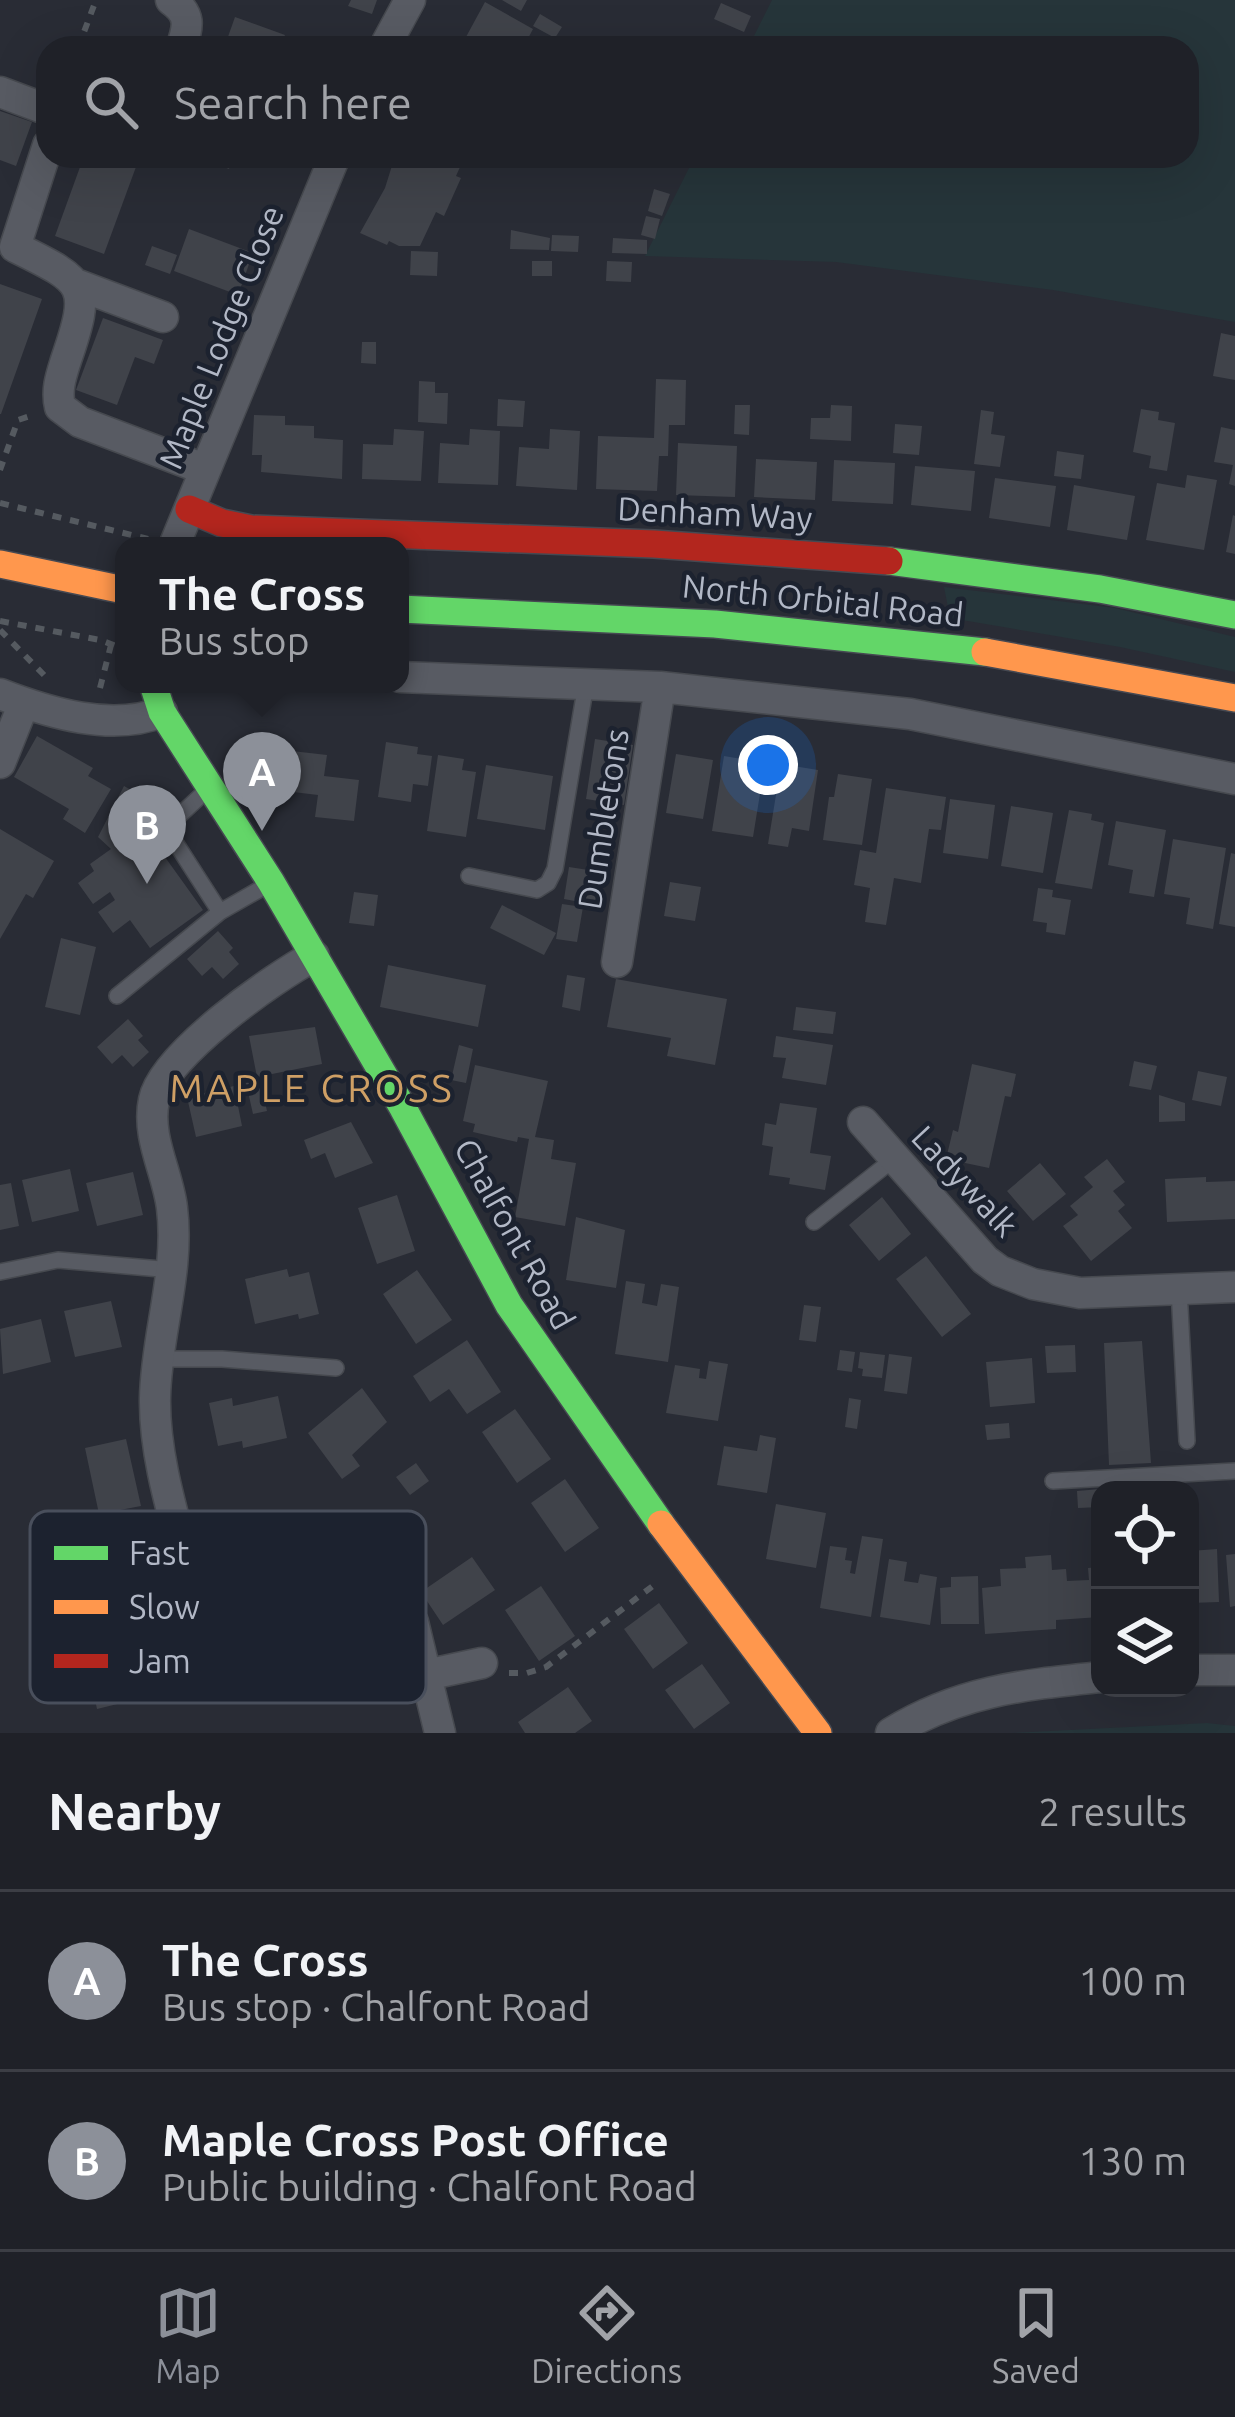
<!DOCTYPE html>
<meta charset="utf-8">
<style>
body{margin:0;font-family:Ubuntu,sans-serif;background:#272930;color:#f1f3f6}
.controls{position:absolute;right:36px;bottom:36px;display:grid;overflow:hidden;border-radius:24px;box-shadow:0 12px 48px #0002}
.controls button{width:108px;height:108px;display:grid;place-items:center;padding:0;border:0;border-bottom:3px solid #3c3e45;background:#1f2128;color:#f1f3f6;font:60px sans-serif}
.you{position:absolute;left:768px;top:765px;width:42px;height:42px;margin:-30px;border:9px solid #fff;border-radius:50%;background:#1a73e8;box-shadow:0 0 0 18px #1a73e833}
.badge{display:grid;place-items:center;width:78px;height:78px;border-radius:50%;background:#8c9099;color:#fff;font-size:39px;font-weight:700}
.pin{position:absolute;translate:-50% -99px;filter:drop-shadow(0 3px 6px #0008)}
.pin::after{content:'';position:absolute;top:63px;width:42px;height:36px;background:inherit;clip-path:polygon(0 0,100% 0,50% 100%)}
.popup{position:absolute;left:115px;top:537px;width:294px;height:156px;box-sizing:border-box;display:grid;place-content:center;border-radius:24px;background:#1f2128;filter:drop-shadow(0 3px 9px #0005);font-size:39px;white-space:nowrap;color:#a1a3a8}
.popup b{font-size:45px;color:#f1f3f6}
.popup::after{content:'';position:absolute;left:50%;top:100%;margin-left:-24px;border:24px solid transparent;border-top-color:#1f2128}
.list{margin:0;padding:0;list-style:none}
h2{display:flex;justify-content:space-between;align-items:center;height:156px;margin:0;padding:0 48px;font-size:51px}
h2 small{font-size:39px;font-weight:400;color:#a1a3a8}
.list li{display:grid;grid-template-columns:78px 1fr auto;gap:36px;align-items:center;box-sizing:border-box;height:180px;padding:0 48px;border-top:3px solid #3c3e45}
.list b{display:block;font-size:45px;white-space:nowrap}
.list p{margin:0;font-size:39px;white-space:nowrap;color:#a1a3a8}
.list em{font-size:39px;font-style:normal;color:#a1a3a8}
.icon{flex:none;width:66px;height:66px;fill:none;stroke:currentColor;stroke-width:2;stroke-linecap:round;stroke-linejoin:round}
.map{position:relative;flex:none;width:1235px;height:1733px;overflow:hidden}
.search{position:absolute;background:#1f2128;box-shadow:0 12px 48px #0002;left:36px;right:36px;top:36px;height:132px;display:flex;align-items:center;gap:30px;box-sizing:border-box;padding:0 42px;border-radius:36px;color:#a1a3a8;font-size:45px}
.sheet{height:516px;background:#1f2128}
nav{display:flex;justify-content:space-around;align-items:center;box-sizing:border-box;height:168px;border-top:3px solid #3c3e45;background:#1f2128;font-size:33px;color:#a1a3a8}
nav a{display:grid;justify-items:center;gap:6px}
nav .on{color:#8c9099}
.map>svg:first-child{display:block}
</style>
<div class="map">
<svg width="1235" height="1733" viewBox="0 0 1235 1733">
<rect width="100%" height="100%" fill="#292c35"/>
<!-- green -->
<path fill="#26353a" d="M772,0H1235V322L1053,290L836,262L645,256L695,156H1187V48H748Z
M944,587L1115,608L1235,637V672L1120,647L950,618Z
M1207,1723L1235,1726V1733H1011Z"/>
<!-- building -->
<path fill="#40434a" d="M351,0H377L372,14L348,6Z
M502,0H527L521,11Z
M485,2L533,29L523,48H460Z
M721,3L751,16L744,32L714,19Z
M540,14L562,27L555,38L533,26Z
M235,17L285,35L280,47L224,48Z
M0,111L32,122L16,166L0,160Z
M84,156H140L104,254L55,236Z
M194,156H233L229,169Z
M395,156H465L456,176L461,178L444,216L436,212L420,246H399L389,241L387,245L360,233L385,188Z
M654,189L670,194L662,216L648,211Z
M646,216L660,219L655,239L641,235Z
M189,229L253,253L238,295L174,271Z
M511,230L550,238L549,250L510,249Z
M552,235L579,236L578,252L551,251Z
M613,238L647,240V254L612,253Z
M152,246L177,255L170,274L145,265Z
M411,251L438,252L437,276L410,275Z
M532,261H552V276H532Z
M607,261L632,262L631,282L606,281Z
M0,284L42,299L1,414H0Z
M103,318L163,340L154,364L135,357L117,405L76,390Z
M1221,333L1235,336V380L1213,376Z
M362,342H376V364L361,363Z
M656,379L686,380L685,425H669L668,456H659L657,491L596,489L598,436L654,438Z
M419,381L435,382V393H448L447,424L418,422Z
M498,399L525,401L523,427L497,426Z
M735,405H750L749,435L734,434Z
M831,405L852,406L851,441L810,439L811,418H830Z
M1141,409L1159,412L1158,420L1175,423L1167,471L1149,468L1151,456L1133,452Z
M981,410L994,412L991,434L1005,436L1000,467L974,464Z
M254,415L285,416V425L314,426V438L343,440L342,479L261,472L262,455H252Z
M895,424L922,426L919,455L893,453Z
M1221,427L1235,430V486L1229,484L1233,465L1214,462Z
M394,429L424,431L421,481L362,479L363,444L393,445Z
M470,429L500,431L498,485L438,483L440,443L469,445Z
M550,429L580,431L577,490L516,486L519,447L549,449Z
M678,443L737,446L735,497L676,495Z
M1057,451L1084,455L1081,479L1054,476Z
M756,459L817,462L815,500L754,497Z
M834,460L895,463L893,504L832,501Z
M915,466L975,471L971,511L911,505Z
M1187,475L1217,480L1204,550L1146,540L1157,483L1185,488Z
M995,478L1056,486L1050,527L989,518Z
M1074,485L1135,496L1127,540L1067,530Z
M1233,515L1235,516V554L1226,552Z
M37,736L93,768L88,776L111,789L85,833L63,819L69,809L14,777Z
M595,739L633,745L624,805L586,799Z
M386,742L418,747L417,754L432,756L428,786L413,784L411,802L378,797Z
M257,747L327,755L324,776L359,780L354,821L315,817L318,795L252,787Z
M676,754L713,760L703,819L666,813Z
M438,755L464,759L462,770L476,772L466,837L427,831Z
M724,756L765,763L753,837L712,831Z
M781,764L818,770L809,831L792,828L788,847L768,844Z
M486,765L553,776L545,830L477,819Z
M838,774L872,779L862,845L823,840L829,797H834Z
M124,786L153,802L137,818L203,910L150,948L130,920L113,933L98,912L115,900L110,892L93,904L78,883L94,871L90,864L111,849L98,837Z
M886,788L946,797L941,830L929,829L921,883L894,878L886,925L865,922L870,888L854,885L860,850L876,853Z
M950,799L995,805L988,859L943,853Z
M1011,806L1053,813L1043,873L1001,866Z
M1069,810L1092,814L1091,820L1104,823L1092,889L1055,883Z
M1116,821L1166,830L1154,897L1129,893L1133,870L1108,865Z
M0,829L54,861L33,898L26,894L0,939Z
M1173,839L1226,848L1213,929L1186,924L1190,898L1164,894Z
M1231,853L1235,854V927L1219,924Z
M569,867L601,872L596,905L564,899Z
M670,882L701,887L695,921L664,916Z
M1038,888L1053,890L1052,897L1071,900L1065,935L1046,932L1047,923L1033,921Z
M354,892L378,895L374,926L349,923Z
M562,904L583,907L577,942L556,939Z
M502,905L556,933L544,955L490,928Z
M218,931L233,948L229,952L239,964L223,979L212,967L202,976L187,959Z
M61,938L96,947L80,1015L45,1007Z
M388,965L486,985L478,1027L380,1007Z
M567,975L585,978L580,1011L562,1007Z
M616,979L727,999L715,1065L667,1056L671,1038L607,1027Z
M796,1007L836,1012L833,1034L793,1030Z
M128,1019L143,1036L138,1040L149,1052L133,1067L122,1055L112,1064L97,1047Z
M315,1027L322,1064L257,1077L249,1036Z
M776,1036L833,1045L826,1085L782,1078L786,1058L773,1057Z
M459,1045L473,1049L466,1083L451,1080Z
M1134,1061L1157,1066L1151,1090L1129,1086Z
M972,1064L1016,1074L1011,1097L1005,1096L989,1168L946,1159L953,1130L958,1132Z
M475,1065L548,1081L535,1137L554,1140L551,1159L576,1163L565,1226L515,1217L529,1139L518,1137L517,1142L473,1132L475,1124L463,1121Z
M1198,1071L1227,1077L1221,1106L1192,1100Z
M260,1080L267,1111L253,1114L246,1083Z
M234,1086L242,1126L196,1137L187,1097Z
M1159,1095L1185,1103V1121L1159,1122Z
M780,1103L817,1108L810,1153L831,1156L825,1190L789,1184L790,1178L769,1175L773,1147L762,1145L765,1123L776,1125Z
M351,1122L373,1163L335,1178L325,1153L311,1159L304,1140Z
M1107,1159L1125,1182L1113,1191L1125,1205L1118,1211L1132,1228L1091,1261L1063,1226L1078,1215L1070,1206L1093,1187L1084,1177Z
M1040,1163L1066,1194L1033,1221L1007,1191Z
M70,1169L79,1211L32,1222L22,1180Z
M133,1172L143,1215L97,1226L86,1183Z
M1206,1177V1182L1235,1181V1219L1167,1222L1165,1179Z
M11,1183L19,1226L0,1230V1185Z
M397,1195L415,1251L377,1264L358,1208Z
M882,1197L911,1234L879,1261L849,1225Z
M576,1217L625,1230L616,1288L566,1280Z
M926,1256L971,1314L942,1337L896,1279Z
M287,1269L289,1277L309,1272L319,1314L299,1319L298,1314L255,1324L245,1279Z
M417,1270L452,1320L416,1344L383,1294Z
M626,1281L645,1284L642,1303L657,1306L661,1284L679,1287L668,1362L615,1354Z
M111,1301L122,1347L75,1357L64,1311Z
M804,1305L821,1307L816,1342L799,1340Z
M41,1319L51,1362L3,1374L0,1329Z
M467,1340L501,1392L467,1414L449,1389L430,1402L413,1376Z
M1142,1341L1151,1463L1109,1465L1104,1343Z
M1075,1345L1076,1372L1047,1373L1045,1346Z
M840,1350L855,1352L852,1372L837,1370Z
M860,1352L885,1355L882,1378L862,1376L863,1369L858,1368Z
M889,1354L912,1357L907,1394L884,1391Z
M1032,1358L1035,1403L990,1407L986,1362Z
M709,1361L728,1364L718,1421L666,1413L675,1365L700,1369L699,1378L706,1379Z
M362,1388L387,1422L352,1455L360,1466L342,1479L308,1433Z
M278,1396L287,1438L243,1448L242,1441L218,1446L209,1403L232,1398L233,1406Z
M849,1398L861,1400L857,1429L845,1427Z
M515,1409L551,1459L517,1483L482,1432Z
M1009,1423L1010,1438L987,1440L985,1425Z
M760,1435L776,1438L767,1493L717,1485L724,1446L757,1451Z
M126,1439L141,1506L99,1514L85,1448Z
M416,1463L429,1481L410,1495L396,1477Z
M565,1479L599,1528L565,1552L531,1503Z
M1100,1489V1507L1078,1508L1077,1491Z
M776,1504L826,1513L816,1568L766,1559Z
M147,1531L157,1579L115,1587L105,1539Z
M295,1534L301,1557L292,1559L302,1602L259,1612L249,1569L256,1567L251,1544Z
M862,1536L883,1539L871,1617L820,1608L830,1546L847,1548L845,1560L852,1561L850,1573L855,1574Z
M1217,1549L1219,1602L1190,1603V1551Z
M1235,1554V1606L1230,1607L1226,1555Z
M1051,1555L1052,1570L1066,1569L1067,1581L1089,1580L1088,1568L1100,1567V1617L1056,1620V1629L985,1634L982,1588L1001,1586L1000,1569L1026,1568L1025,1557Z
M472,1557L495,1590L443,1625L421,1592Z
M889,1559L907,1562L904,1581L918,1583L920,1574L937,1577L930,1625L880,1617Z
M978,1576L979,1624H941L940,1588L951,1587V1577Z
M541,1586L575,1636L539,1661L505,1610Z
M659,1603L688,1643L653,1669L624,1629Z
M371,1610L390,1692L347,1701L328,1620Z
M232,1635L242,1675L174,1692L164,1648Z
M137,1654L146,1697L97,1709L88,1666Z
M702,1664L730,1703L694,1729L665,1690Z
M568,1687L592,1721L575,1733H525L518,1722Z"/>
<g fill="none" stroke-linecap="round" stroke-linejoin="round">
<defs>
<path id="lane" d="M209,788L166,828L220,912
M469,876L537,890L548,883L555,869L586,684
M117,996L220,912L269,884
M814,1222L895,1158
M0,1272L58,1260L172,1270
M1179,1289L1187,1441
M159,1359H222L336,1368
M1053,1481L1235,1471"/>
<path id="street" d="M171,0C191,14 189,26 181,48
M384,48L410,0
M0,92L48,110
M48,145L15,247C86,282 92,284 66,360C61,376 56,390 60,407L80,422L204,469
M78,285L163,317
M174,546L335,156
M400,677L660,687L910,714L1235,779
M0,694C49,713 112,732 162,712
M0,763L24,703
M617,962L660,687
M863,1122L985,1260L1000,1271L1033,1284L1080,1293L1235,1287
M72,1621L194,1595C179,1532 154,1463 155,1398C156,1335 180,1272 172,1208C168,1173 146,1137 154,1100C163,1055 273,978 314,956
M413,1622L440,1733
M1190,1670H1235
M426,1675L482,1663
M891,1733C959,1691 1022,1685 1100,1677"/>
<path id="fast" d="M889,561L1100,589L1235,615
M400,609L715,624L985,652
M153,684L162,712L271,882L403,1108L509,1305L661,1524"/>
<path id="slow" d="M0,564L124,590
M985,652L1235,698
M661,1524L818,1733"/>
<path id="jam" d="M189,509L222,523L251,529L654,544L889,561"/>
</defs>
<!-- lane casing -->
<use href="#lane" stroke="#46494f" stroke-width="18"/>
<!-- street casing -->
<use href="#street" stroke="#46494f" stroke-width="33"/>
<!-- fast casing -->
<use href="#fast" stroke="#464952" stroke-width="30"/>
<!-- slow casing -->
<use href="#slow" stroke="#464952" stroke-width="30"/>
<!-- jam casing -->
<use href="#jam" stroke="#464952" stroke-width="30"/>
<!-- path -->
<path stroke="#555a60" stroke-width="6" stroke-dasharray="9 9" stroke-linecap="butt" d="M78,48L96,0
M0,470L18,420L33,415
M0,503L148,539
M0,621L100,640L124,649
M0,630L44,675
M100,688L111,645
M509,1673H527L546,1667L658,1582"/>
<!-- lane -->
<use href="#lane" stroke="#585b63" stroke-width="15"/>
<!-- street -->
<use href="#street" stroke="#585b63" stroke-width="30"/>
<!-- fast -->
<use href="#fast" stroke="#63d668" stroke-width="27"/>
<!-- slow -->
<use href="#slow" stroke="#ff974d" stroke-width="27"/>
<!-- jam -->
<use href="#jam" stroke="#b3261e" stroke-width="27"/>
</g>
<g text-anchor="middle" stroke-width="9" stroke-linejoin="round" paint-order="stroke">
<!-- street labels -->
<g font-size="33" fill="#b2b8c6" stroke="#1c222f">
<text transform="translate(221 337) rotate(-68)" y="12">Maple Lodge Close</text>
<text transform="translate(715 513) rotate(3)" y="12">Denham Way</text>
<text transform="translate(823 600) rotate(6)" y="12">North Orbital Road</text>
<text transform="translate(603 819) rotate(-81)" y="12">Dumbletons</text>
<text transform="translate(965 1181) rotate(47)" y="12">Ladywalk</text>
<text transform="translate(515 1234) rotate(61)" y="12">Chalfont Road</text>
</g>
<!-- quarter labels -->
<g font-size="39" letter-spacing="3" fill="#ce9f65" stroke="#1c222f">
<text x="312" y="1102">MAPLE CROSS</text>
</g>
</g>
<!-- legend -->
<rect x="30" y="1511" width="396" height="192" rx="18" fill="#1c222f" stroke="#494f5c" stroke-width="3"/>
<rect x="54" y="1546" width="54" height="14" fill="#63d668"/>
<rect x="54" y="1600" width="54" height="14" fill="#ff974d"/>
<rect x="54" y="1654" width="54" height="14" fill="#b3261e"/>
<g font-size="33" fill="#b2b8c6">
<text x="129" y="1565">Fast</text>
<text x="129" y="1619">Slow</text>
<text x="129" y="1673">Jam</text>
</g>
</svg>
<div class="controls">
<button><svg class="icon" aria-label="locate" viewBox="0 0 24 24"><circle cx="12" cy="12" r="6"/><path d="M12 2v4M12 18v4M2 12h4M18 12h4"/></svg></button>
<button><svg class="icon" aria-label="layers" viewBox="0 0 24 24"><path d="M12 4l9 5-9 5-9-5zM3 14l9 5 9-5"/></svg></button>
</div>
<div class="you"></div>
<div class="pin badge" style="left:262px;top:831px">A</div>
<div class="popup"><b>The Cross</b>Bus stop</div>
<div class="pin badge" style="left:147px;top:884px">B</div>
<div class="search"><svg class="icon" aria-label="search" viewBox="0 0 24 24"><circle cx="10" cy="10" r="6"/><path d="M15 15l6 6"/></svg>Search here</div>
</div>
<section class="sheet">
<h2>Nearby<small>2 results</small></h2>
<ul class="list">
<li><span class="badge">A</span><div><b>The Cross</b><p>Bus stop · Chalfont Road</p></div><em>100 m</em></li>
<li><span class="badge">B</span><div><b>Maple Cross Post Office</b><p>Public building · Chalfont Road</p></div><em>130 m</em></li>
</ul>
</section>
<nav>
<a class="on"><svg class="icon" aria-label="map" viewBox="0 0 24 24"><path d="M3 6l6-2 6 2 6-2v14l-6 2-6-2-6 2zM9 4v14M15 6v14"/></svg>Map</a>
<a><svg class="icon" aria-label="directions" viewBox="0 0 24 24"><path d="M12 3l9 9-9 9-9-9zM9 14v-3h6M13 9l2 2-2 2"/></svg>Directions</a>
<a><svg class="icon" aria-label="saved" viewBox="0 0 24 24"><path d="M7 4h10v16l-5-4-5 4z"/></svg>Saved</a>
</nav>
